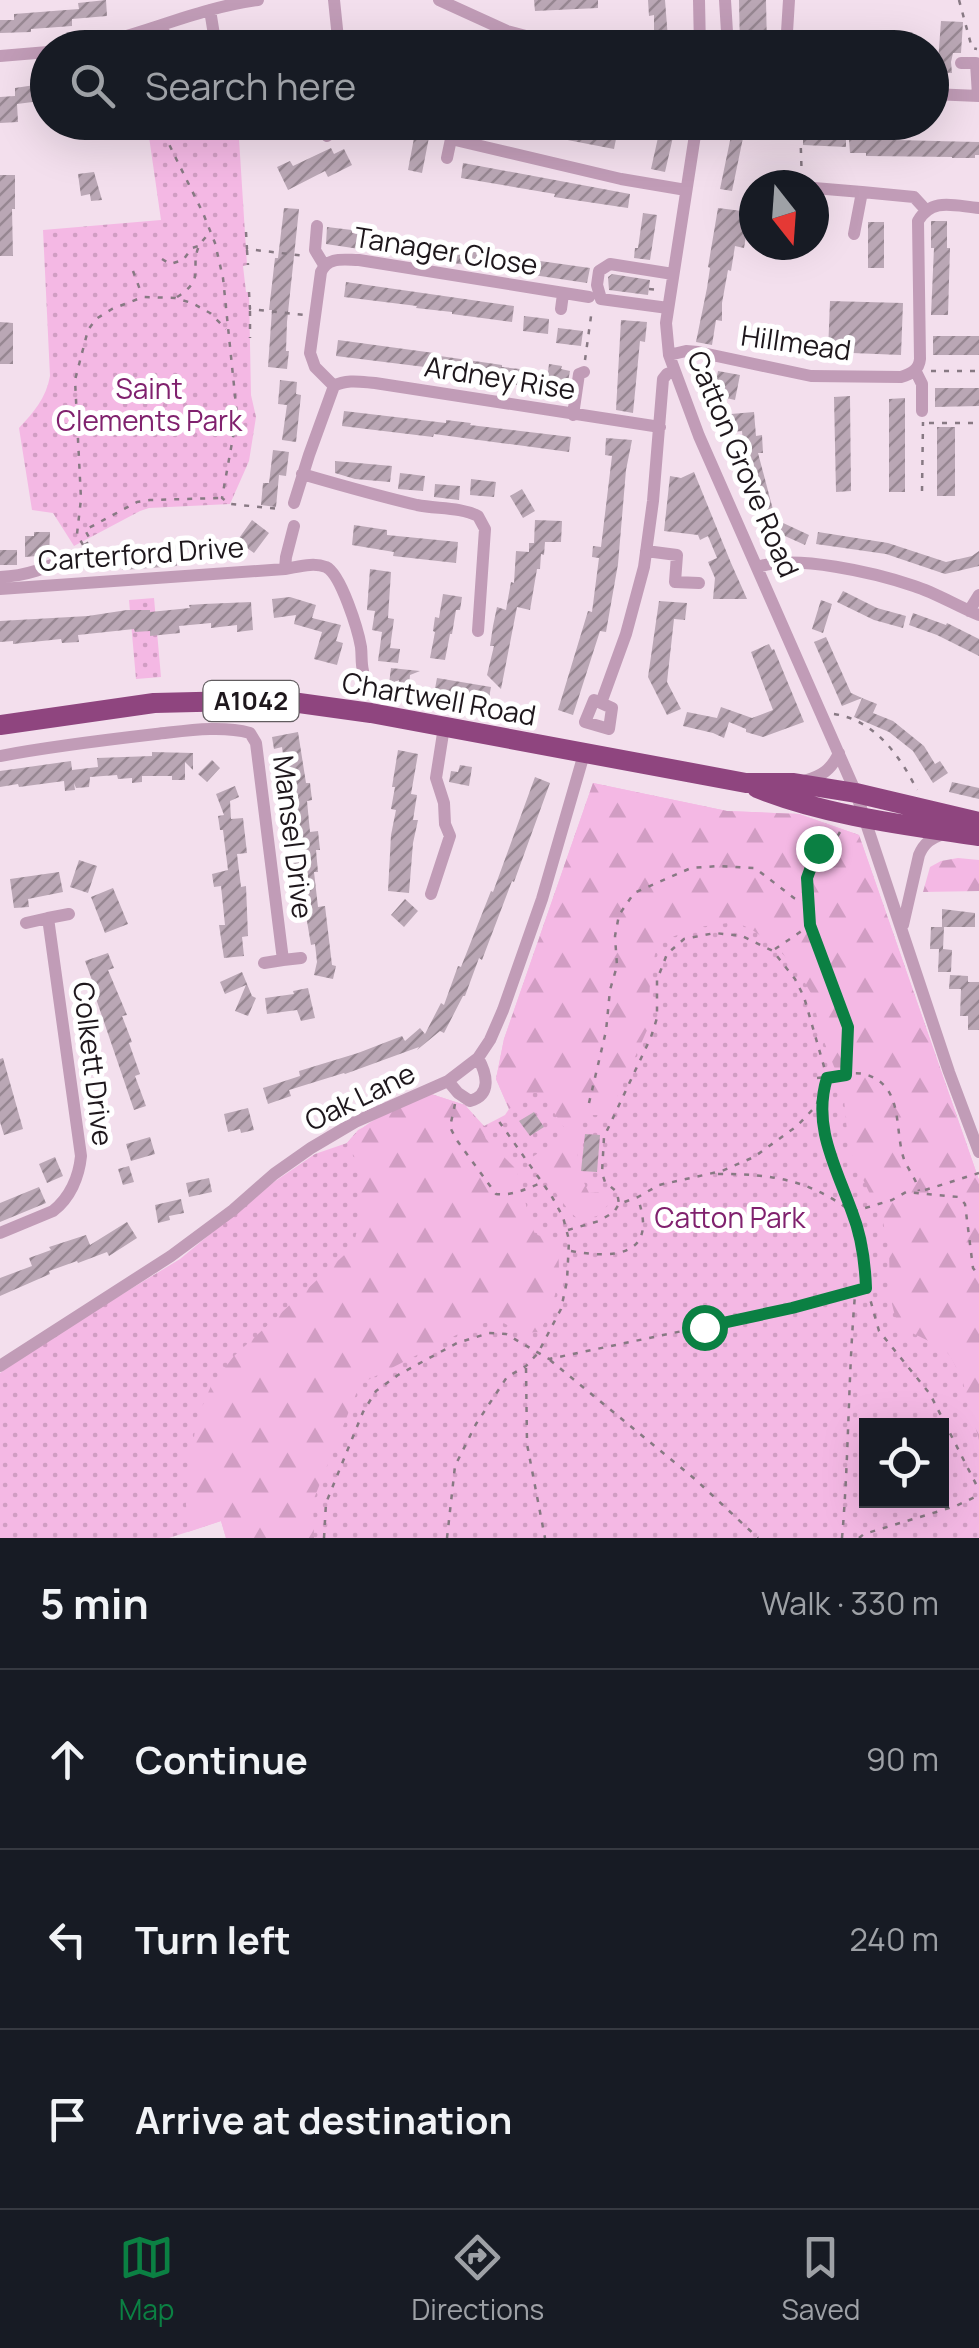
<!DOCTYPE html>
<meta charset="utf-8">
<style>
body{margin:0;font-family:Manrope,sans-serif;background:#20242c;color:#f1f3f6}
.controls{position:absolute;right:30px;bottom:30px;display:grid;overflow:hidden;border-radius:0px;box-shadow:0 10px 40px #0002}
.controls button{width:90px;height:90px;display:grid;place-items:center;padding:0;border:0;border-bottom:2px solid #363941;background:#171b24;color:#f1f3f6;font:50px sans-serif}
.compass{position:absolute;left:739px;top:170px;width:90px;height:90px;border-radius:50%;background:#171b24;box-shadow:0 10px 40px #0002;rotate:163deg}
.stop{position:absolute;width:30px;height:30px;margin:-22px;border:8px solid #0b8043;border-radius:50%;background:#fff}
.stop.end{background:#0b8043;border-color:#fff;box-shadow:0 2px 10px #0008}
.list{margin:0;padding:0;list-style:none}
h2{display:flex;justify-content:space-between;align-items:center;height:130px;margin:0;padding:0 40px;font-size:42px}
h2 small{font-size:32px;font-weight:400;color:#9ea1a6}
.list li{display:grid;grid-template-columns:65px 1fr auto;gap:30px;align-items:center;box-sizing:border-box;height:180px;padding:0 40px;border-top:2px solid #363941}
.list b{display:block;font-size:38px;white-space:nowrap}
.list em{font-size:32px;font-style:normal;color:#9ea1a6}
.icon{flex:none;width:55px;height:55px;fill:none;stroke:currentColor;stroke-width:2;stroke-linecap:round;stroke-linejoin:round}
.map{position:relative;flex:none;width:979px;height:1538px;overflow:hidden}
.search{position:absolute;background:#171b24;box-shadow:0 10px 40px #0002;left:30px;right:30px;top:30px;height:110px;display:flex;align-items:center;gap:25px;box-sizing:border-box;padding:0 35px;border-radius:55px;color:#9ea1a6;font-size:38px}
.sheet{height:670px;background:#171b24}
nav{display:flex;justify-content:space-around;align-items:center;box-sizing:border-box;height:140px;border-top:2px solid #363941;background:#171b24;font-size:28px;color:#9ea1a6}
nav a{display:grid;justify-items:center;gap:5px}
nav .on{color:#0b8043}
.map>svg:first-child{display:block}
</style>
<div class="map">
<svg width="979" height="1538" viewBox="0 0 979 1538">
<defs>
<pattern id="green-dots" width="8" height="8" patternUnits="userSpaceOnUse" patternTransform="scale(2.5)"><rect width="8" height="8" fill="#f4b8e4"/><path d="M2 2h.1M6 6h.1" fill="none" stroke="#d19dc3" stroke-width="1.8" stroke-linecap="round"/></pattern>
<pattern id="forest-firs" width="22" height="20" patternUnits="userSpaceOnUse" patternTransform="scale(2.5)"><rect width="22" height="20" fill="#f4b8e4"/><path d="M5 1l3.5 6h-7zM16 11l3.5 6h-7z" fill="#d19dc3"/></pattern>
<pattern id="building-hatch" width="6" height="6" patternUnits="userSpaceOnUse" patternTransform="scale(2.5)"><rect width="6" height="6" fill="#baa7b5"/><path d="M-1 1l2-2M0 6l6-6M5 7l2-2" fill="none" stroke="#978792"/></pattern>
</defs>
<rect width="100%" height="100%" fill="#f3dfed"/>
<!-- green -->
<path fill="url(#green-dots)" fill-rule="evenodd" d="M147,123H238L247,265L243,266L246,292H249L251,395L256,417L249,461L230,504L149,508L140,511L74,546L53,513L32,510L19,428C34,412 46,398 50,376L43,230L161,220Z
M154,598L161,677L136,679L129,600Z
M593,783L727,811L799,814L859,835L979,1180V1538H226L221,1521L169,1538H0V1373L55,1335L180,1259L268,1186L315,1154L347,1143L358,1130L431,1094L465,1105L484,1126L505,1115L509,1109L496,1079L504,1039ZM866,1426H942V1500H866Z"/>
<!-- forest -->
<path fill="url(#forest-firs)" d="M593,783L727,811L799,814L859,835L979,1180V1440L962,1379L951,1357L943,1348L902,1328L895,1316L890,1296L889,1248L883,1222L853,1158L848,1141L843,1089L821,1034L812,995L797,969L775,946L751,929L735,922L699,927L664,940L655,954L650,983L648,1028L609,1115H583L576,1166L589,1193L601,1192L609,1204L597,1216L580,1221L569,1211L531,1158L563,1136L565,1129L541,1093H532L509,1109L496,1079L504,1039Z
M958,858L979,860V891L923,892L930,867L941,861Z
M431,1094L465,1105L480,1124L486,1139L514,1167L520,1179L530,1222L535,1234L554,1241C566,1266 554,1310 539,1332L522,1333L498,1320L476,1325L364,1382L356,1394L313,1501L314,1538H226L221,1521L188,1532L186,1504L196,1421L211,1386L234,1356L353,1247L360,1218L361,1183L355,1158L347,1143C368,1117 401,1107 431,1094Z"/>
<!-- building -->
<path fill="url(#building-hatch)" d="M106,0L107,16L72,19V26L31,29V32L0,33V20H14V14L79,9L78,3Z
M534,0H598V8L535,11Z
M648,0H665L668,39H654V15L649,16Z
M739,0H766L767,48H740Z
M941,21L963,22L961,53H953L951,62L952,73L932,72V62H938Z
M312,37L313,48H249V38Z
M351,37H371V48H351Z
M48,83V100L17,104L18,122L0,123V97L15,96V88Z
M417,122H432L422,173L408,170Z
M501,122H549L617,134L614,149L500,127Z
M751,122H796L795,137L751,135Z
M803,130L846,132V147L803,145Z
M732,131L744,133L732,191L720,189Z
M659,133L673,137L665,172L651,169Z
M849,139L979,142V155H975V158H952V157L866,156V153H850Z
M331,148L334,154L344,149L352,165L328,177L325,171L288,190L277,167L290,161L293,166Z
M463,163L630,194L628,208L554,197L555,194L461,178Z
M94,172L102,200L91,201L90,194L81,196L78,174Z
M0,175H15V209H12L13,256H0Z
M284,208L299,209L287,322L286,351H289L287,369L268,367L272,310H269L275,258H278Z
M718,208L750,212L744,248L735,246L731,271L728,270L722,303V321L716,320L712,345L696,342L707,288L710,268L708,267Z
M643,213L657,215L650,260L634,258L635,248H638Z
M931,221H947V248H950L948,315H931L934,248H931Z
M868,222H884V268H868Z
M327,227L352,230V233L386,238L454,247V249L590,268L587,283L326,244Z
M612,274L650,280L648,295L609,290L608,277Z
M346,282L514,306L512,322L452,314V312L416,308L417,306L344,297Z
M830,301L903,303L901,355L828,352Z
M524,316L549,319L548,334L523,331Z
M621,320L647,322L645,342L640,341L633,413L616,410Z
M0,322L13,323V364H0Z
M558,328L583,331L581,346L556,343Z
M758,328L809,338L806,356L754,346Z
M933,336H979V355H933Z
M338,340L434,353L433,355L502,365V367L548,372L549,364L562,366L561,369L570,371L566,392L509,384V381L441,371V369L336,356Z
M718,371L740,375L735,400L713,395Z
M280,380L297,382L296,394L301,395L296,442L282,440L287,405L278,404Z
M935,388H979V406L935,407Z
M850,396L851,491L836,492L834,397Z
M905,398V492H889V399Z
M344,411L446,423V420L471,423L470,425L571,437L569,452L434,434L433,437L342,426Z
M754,412L756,436L762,435L763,453H758L776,521L764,524L746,454H744L742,431L733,432L731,414Z
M937,427H955V496H937Z
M606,438L632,440L626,470L618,564L606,632L600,631L573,715L558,710L588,611L592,612L599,558L592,557L593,546L601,547L612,456L605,455Z
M273,450L289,452L286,476L279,475L276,507L261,505L263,483H269Z
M335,461L392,466L390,482L355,479L335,473Z
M694,472L731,563L747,599H713L715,578L708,562L717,558L708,536L700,540L698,535L664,531L670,476L681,478Z
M400,473L425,476L423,491L398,489Z
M471,479L496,482L494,497L470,495Z
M435,484L460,486L459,500L434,497Z
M522,489L535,511L523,518L510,496Z
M252,520L269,533L254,553L237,541Z
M535,520L562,521L561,542H545L544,555L541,554L540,569H537L530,610L517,607L501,689L487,675L494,646H490L493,626L497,607L506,610L511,582L514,583L516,551L529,552V543H534Z
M781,522L809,535L805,545L776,532Z
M354,525L387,530V535L458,542L456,563L393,556L394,552L352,545Z
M34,532H50L49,555L25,557V536H34Z
M818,532L888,543L946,562L972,556L979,551V566L945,574L886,554L816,544Z
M187,541L188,560H177V566L122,570L121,557L165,552L164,542Z
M237,545L238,559L209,561L208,547Z
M0,550H17V565H0Z
M370,569L391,572L388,618L394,619L390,648L400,649L398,663L378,661L382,632L372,630L375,611L367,610Z
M843,591L877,608L906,616L903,628L874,620L837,602Z
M443,594L462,597L460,610H456L452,634H450L445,660L430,658L435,632L433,631L435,617L439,618Z
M290,597L316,605L312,618L341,625L336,641L343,643L337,665L314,659L322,632L294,624L296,615L274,618L272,599Z
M821,600L832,604L823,633L812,629Z
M659,601L687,603L685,620L674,619L667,682L681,709L667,715L648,677Z
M251,602L253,630L237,632V625L211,628V623L179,626L180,633L150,636V631L135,632L134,629L78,635L79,642L62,643L61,639L13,644V641L0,642V621L88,616L127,610H150V612L190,608L189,605L204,604Z
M913,613L946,625L947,623L979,639V656L937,635L909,625Z
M826,637L851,693L862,698L842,706L814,642Z
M769,644L772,650L774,649L804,722L763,737L746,732V729L729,722L724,738L713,733L683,726L687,712L717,718L721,707L752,718L773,710L751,652Z
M391,668L420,671L410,675L409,684L414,685L412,701L396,698L399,680L389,684Z
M437,678L491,687L488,703L434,694Z
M862,698L877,704L873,713L893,721L924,746L935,764L940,761L948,773L933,783L913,751L889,732L854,717Z
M298,732L306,783H310L312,800L307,801L310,832L318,831L320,850H316L318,872H314L318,907L325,906L332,965L336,966L333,979L314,975L317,962L315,944L311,945L299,874H295L288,824H285L282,785H287L282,747L274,749L272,737Z
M398,750L418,754L411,794L417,795L413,820H418L413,843L409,893L388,891L391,835L396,810L391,809L395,787H392Z
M152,752L193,753V770L185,762V780H172V776H142V782L132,783V778L118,779L117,775L90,777L89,787L76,788L74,783L75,790L65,791L64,781L19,787L18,784L0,787V771L71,761L72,770L98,767L97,758L152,756Z
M212,760L220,768L207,782L198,774Z
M460,765L472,767L469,786L449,782L451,771L458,772Z
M535,777L550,783L514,882L512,881L482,960L479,958L465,996H463L444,1033L440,1031L417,1050L419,1047L345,1074L344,1073L289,1090L291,1096L268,1104L263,1088L300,1076L299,1071L358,1053L402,1036L405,1041L420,1028L425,1034L441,1003L444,1005L458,966L461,967L491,891L493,892Z
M952,782L979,788V799L949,792Z
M235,786L239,797L230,801L231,819L243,818L247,853L237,854L241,887L246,886L248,936L242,937L244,956L224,958L219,925H225L221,886L214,887L212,874L228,870L223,830H220L218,816L224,815L216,794Z
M79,860L97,866L88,893L70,887Z
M59,872L63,892L28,899L29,907L14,908L10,879Z
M113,888L128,924L105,933L91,897Z
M405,899L418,911L404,927L391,915Z
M942,909L975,913V927H942Z
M931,927H944L943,949L952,950L951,972H938L939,949H930Z
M108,953L114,968L108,970L127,1015L122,1016L132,1042L129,1043L140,1074L135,1076L146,1106L134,1110L90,981L92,980L85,961Z
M242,972L252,996L256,998L248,1016L235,1011L246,985L225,994L220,982Z
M950,975L968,976V982H979V1030H968V1016H960L961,989H949Z
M308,988L315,1018L301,1021L297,1010L267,1014L265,998L294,994L293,991Z
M3,1058L23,1129L4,1135L0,1122V1059Z
M248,1108L254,1130L241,1133L240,1129L228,1132L224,1114Z
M534,1112L544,1127L530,1136L519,1121Z
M585,1134L600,1135L597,1172L581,1171Z
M150,1137L155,1154L131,1161L126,1144Z
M55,1157L63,1176L47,1183L39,1164Z
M129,1166L134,1182L123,1185L118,1169Z
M209,1178L212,1192L189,1197L186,1183Z
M39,1187L46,1203L0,1222V1203Z
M181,1199L184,1213L169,1216L170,1220L158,1223L155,1205Z
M127,1222L137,1238L109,1256L107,1252L78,1263L77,1261L49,1271L50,1274L0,1296V1278L32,1266L29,1258L51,1250L49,1247L86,1235L90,1245Z"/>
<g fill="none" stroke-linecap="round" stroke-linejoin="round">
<!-- path -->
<path stroke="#877983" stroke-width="2.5" stroke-dasharray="5 8" stroke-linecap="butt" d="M959,0L972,48L977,49
M158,122L203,213L215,243L223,278L237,415L222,498L230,504L281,509
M800,122L802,184
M246,232L247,249L306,256
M247,250L248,265
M162,259L170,264L183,260L192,248L198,246
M133,271L142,295
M649,289L659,290
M249,292L250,309L304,315
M177,297C207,278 189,268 199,246C202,241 206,237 210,232
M250,311V338
M585,360L592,309
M931,371H979
M929,423H979
M922,491L923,422
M83,545L77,534L81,499L75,380L88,330L96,319L112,309L143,297L175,298L192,303L210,313L226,329
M84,545L91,541L85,530L137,502L150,500L220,498
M834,714C875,720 900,756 917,790
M840,832L837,837L818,849L807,878L810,925L847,1027L846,1075
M775,949L809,926
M817,1078C830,1077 851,1071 864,1074C906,1085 893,1132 905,1162C910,1172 916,1179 919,1191
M821,1101L830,1160L852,1212L860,1237L866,1262L867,1288L879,1331L930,1394L979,1490
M589,1103L606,1031L610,990L617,966L615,936L619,915L634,893L691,868L719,866L755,868L794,898L809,901
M455,1104L450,1127L456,1139L496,1194C512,1196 526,1189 541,1183
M718,1174C771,1174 808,1179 852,1212L892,1200L906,1192L959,1197L965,1204L973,1268L979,1276
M925,1190L979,1173
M568,1230L599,1221L614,1212L619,1204L638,1197L659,1185L722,1171L754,1157L797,1126L816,1106L827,1078L823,1063L804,997L795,979L773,951L742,936L715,933L684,939L667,954L657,980V1018L651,1037L604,1137L602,1173L605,1182L617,1192L619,1204
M571,1251C615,1259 658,1256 638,1199
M550,1360L696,1480L758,1538
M526,1368L527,1444L545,1538
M324,1538L326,1503L363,1412L376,1391L398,1375L457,1343L489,1333L506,1334L549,1359L792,1308L867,1288
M447,1538L455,1466L476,1424L507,1377L526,1366L538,1353L561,1309L567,1281L569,1240L563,1217L551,1195L498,1120
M842,1538C849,1457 848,1377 855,1295
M859,1538L864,1534L956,1506L979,1495"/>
<!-- minor -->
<path stroke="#c19cb7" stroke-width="12" d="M334,0L339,48
M439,0L507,31L571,48
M699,0L700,48
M725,0L728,48
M162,25L167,44L172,48
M81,48C141,36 197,8 258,0
M189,48L215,41L210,10
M786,48L789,0
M0,56L48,52
M961,63H976L978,95
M932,94L979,96
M325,122L322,126L327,136
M697,122L666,323L669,355L699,436L856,793L949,1072L979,1152
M451,139L455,122
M447,158L451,139L621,179L686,190
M814,188L862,192
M317,226L315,250L324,265
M854,234L862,192L914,197L925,209
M668,308L601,299L597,285L599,271L610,264L673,274
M561,309L563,294
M669,355L686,351L698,352L811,376L901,377C911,374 919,370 920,359L918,221C932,197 954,206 979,208
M915,370L922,384V411
M334,386L315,367L310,353L321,272C328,256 344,260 359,260L589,297
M334,386C347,379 361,382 375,383L660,427
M573,415L579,374L584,372
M302,474C340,485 378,496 417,505C437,509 460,507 478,516L485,529L478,631
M294,503L309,455L334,386
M646,551L677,555L675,582L699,583
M758,567C795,554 876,573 914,586C936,593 957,606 979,615
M285,569C298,567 313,562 326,567C341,574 358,630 361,647C362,656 361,663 363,671
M0,577C27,576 46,568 70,557
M0,589L285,569L286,557L294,526
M969,611L979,595
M601,703L612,708L609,729L585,722L594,700L601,703L626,634L644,567L653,501L663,379L667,374L674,371
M0,756C52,746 104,740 156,734C185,731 221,725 250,733L256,743L283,960L264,963
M804,781C822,776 831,770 839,753
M431,894L450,836L445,824L444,803L436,778L444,727
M48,918L69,914
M903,925L919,855C924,843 931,838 943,834
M283,960L301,958
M448,1081L458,1093L470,1101C492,1095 487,1074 478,1058
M0,1233L53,1211C70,1198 79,1177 81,1156L48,918L26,923
M0,1366L171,1256L233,1210L274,1174L311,1148L355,1122L448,1081L478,1058L490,1040L503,1010L542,899L584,754"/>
<!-- highway -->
<path stroke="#8f457f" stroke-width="20" d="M0,725L154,703L238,701L299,703L371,713L746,783H794L856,793L979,822
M757,788C827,816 905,825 979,836"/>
</g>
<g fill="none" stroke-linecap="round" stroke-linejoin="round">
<!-- route -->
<path stroke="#0b8043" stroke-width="12" d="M704,1327L792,1308L866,1288C865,1261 862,1237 852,1212C836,1167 812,1126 827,1078L846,1075L848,1027L810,925L807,878L818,848"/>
</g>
<g text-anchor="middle" stroke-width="10" stroke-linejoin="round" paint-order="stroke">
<!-- shield labels -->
<rect fill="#fff" stroke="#625d60" stroke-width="2.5" x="203.5" y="681" width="95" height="40" rx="8"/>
<g font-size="25" font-weight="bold" fill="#1e171c">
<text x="251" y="710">A1042</text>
</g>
<!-- street labels -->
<g font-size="28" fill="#1e171c" stroke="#fff">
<text transform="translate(446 251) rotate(9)" y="10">Tanager Close</text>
<text transform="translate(796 343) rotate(8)" y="10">Hillmead</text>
<text transform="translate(500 378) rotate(9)" y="10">Ardney Rise</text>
<text transform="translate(743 464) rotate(67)" y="10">Catton Grove Road</text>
<text transform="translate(141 554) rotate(-4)" y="10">Carterford Drive</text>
<text transform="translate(439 699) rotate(10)" y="10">Chartwell Road</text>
<text transform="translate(293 837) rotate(83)" y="10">Mansel Drive</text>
<text transform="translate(93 1064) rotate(83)" y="10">Colkett Drive</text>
<text transform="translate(360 1097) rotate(-26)" y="10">Oak Lane</text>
</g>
<!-- park labels -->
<g font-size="28" fill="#80216e" stroke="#fff">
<text x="149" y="399">Saint<tspan x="149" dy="32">Clements Park</tspan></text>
<text x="730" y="1228">Catton Park</text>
</g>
</g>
</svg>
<div class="controls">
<button><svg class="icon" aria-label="locate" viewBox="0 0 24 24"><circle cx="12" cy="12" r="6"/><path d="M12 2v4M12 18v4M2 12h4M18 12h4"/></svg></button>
</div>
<svg class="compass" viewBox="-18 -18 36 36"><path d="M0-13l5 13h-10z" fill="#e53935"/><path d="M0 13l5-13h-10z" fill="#9ea1a6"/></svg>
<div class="stop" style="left:704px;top:1327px"></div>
<div class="stop end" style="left:818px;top:848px"></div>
<div class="search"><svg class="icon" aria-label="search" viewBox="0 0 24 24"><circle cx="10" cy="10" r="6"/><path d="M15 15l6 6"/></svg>Search here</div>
</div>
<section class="sheet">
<h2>5 min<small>Walk · 330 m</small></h2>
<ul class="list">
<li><svg class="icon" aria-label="ahead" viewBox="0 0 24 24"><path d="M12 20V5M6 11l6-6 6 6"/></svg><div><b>Continue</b></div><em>90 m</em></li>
<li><svg class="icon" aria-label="left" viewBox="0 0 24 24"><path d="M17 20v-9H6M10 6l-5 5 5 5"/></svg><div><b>Turn left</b></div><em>240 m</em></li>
<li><svg class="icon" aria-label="arrive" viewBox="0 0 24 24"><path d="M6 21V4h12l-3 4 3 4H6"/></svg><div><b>Arrive at destination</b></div></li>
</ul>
</section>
<nav>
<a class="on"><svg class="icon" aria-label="map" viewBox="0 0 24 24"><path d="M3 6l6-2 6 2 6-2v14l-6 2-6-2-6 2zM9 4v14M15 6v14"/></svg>Map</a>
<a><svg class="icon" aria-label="directions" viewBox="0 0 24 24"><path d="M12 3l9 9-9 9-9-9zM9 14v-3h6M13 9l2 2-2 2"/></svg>Directions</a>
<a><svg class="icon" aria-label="saved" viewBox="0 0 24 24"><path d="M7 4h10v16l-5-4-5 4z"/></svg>Saved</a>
</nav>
